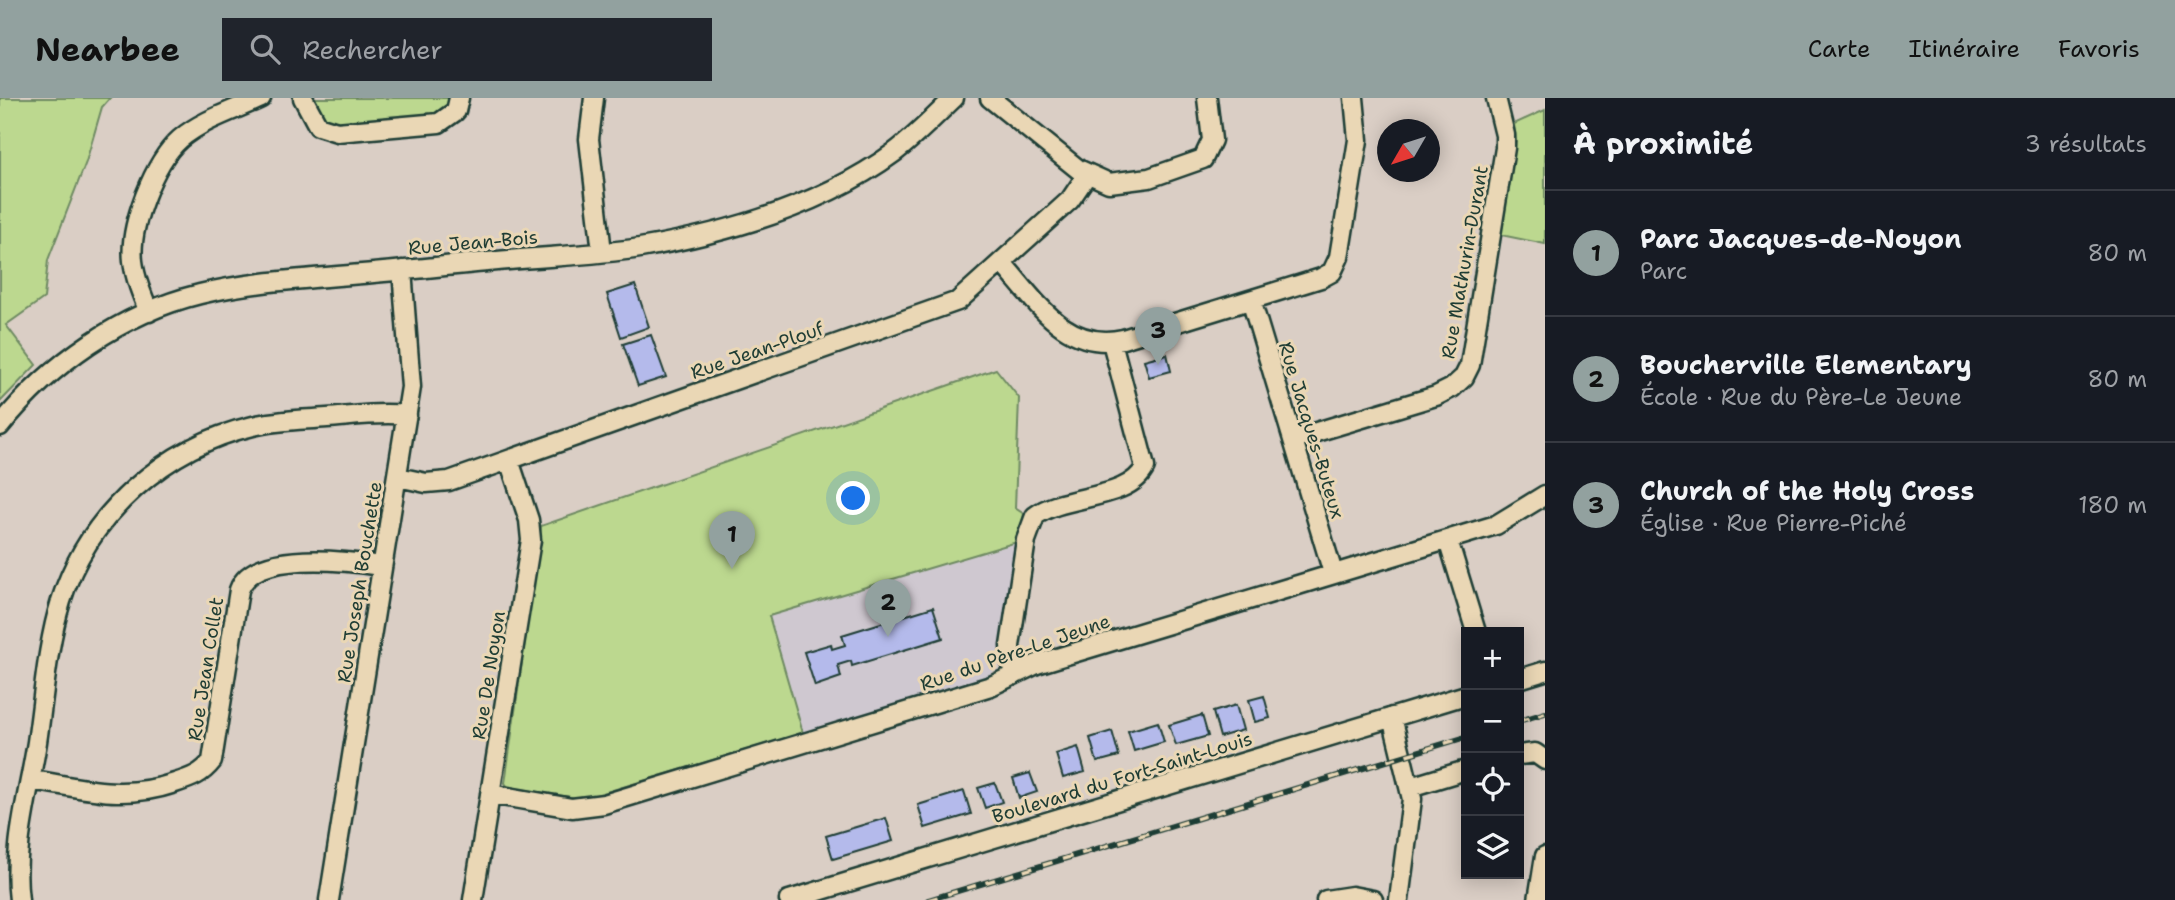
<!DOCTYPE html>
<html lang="fr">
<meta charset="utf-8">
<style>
body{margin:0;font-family:"Shantell Sans",sans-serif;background:#20242c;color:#f1f3f6}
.controls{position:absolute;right:21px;bottom:21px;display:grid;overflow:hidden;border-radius:0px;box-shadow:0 4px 18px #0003}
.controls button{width:63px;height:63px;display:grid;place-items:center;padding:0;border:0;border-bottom:2px solid #363941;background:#171b24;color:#f1f3f6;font:35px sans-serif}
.compass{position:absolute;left:1377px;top:21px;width:63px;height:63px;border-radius:50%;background:#171b24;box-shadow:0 4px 18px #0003;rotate:231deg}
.you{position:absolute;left:854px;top:401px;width:24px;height:24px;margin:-18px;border:5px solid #fff;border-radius:50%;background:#1a73e8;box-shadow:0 0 0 10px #1a73e833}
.badge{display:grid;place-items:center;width:46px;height:46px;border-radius:50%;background:#92a19f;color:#111;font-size:23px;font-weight:700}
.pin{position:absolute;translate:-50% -58px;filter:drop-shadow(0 2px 4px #0008)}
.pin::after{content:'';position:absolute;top:37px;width:24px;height:21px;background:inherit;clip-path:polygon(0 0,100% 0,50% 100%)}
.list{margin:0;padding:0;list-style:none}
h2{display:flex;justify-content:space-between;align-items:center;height:91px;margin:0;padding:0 28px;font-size:30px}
h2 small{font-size:23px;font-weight:400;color:#9ea1a6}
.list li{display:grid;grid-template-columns:46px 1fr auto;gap:21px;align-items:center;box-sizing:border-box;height:126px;padding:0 28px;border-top:2px solid #363941}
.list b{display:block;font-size:26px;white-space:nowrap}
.list p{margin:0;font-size:23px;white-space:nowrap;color:#9ea1a6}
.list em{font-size:23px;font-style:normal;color:#9ea1a6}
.icon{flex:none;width:38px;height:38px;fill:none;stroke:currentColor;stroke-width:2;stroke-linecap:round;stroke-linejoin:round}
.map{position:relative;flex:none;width:1545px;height:802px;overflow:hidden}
header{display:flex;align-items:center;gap:42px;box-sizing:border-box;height:98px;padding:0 35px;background:#92a19f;color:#111}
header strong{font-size:33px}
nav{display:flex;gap:38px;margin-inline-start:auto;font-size:24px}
.search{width:490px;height:63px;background:#20242c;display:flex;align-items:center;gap:18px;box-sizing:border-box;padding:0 24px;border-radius:0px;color:#9ea1a6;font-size:26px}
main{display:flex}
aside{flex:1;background:#171b24}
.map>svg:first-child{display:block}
</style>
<header>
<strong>Nearbee</strong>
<div class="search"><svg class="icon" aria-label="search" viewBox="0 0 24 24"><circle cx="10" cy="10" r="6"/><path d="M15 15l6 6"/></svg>Rechercher</div>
<nav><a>Carte</a><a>Itinéraire</a><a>Favoris</a></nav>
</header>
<main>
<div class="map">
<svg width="1545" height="802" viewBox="0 0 1545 802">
<rect width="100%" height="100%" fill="#dacec5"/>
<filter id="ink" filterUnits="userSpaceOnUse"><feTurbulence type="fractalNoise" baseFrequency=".0143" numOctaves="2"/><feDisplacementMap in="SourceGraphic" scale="14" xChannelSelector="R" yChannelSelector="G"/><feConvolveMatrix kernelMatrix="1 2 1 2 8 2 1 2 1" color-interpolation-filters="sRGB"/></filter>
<g filter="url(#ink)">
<!-- built -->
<path fill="#cfc8d0" d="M1017,444L998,561L991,576L803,635L769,518Z"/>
<!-- green -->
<path fill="#bcd88f" stroke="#6e8a62" stroke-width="2" d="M0,0H110L102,9L86,64L48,162L44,200L6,227L36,267L0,304Z
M313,0H451L450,9L438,18L331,27L325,24Z
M1545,12V146L1501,137L1516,42L1514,26Z
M996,271L1019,300L1015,410L1024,416L1017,444L769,518L803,635L583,701L508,689L505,685L541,428Z"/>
<!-- building -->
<path fill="#b4baeb" stroke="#1f3d34" stroke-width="2" d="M635,187L649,229L621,239L607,196Z
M651,237L666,279L638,288L623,246Z
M1167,256L1171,273L1149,279L1144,262Z
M933,509L943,540L852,568L851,563L838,567L841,579L815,588L804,554L831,546L832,551L845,547L842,537Z
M1264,598L1270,620L1255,624L1249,602Z
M1236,607L1243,632L1220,639L1213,614Z
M1202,617L1208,638L1176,647L1169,627Z
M1158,624L1164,644L1134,653L1128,633Z
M1112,633L1119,658L1097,664L1090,640Z
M1078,649L1085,674L1063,680L1056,656Z
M1030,675L1037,694L1019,700L1013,680Z
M995,685L1002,704L985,710L978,690Z
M964,693L971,716L925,730L918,707Z
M886,720L893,743L833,761L826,738Z"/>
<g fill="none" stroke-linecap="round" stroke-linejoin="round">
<defs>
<path id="minor" d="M303,0L318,28L337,34L439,25L456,13L459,0
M594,0L589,41L602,154
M990,0L1078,71L1109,85L1149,80L1203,61L1212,42L1207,0
M1002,165C1036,203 1066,254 1123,241L1321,180L1332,174L1339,159L1358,42L1354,0
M1251,202L1333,475
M149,214C142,197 135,180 133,163C129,128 154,64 180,41C202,22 235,12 261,0
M0,328C50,266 122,215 200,196C252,183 308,181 362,176C411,172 460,166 509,162C553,158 597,157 640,150C728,135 823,107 895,54C916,38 935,18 954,0
M1293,341L1436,298L1452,290L1464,279L1470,267L1505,50V37L1496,0
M398,379L426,385L449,383L958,203L1070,102L1087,77
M1448,442L1476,534
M1016,575L1011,564L1010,548L1026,442L1035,418C1063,396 1129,403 1145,369L1112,244
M1519,581L1545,573
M1392,619L1412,701L1399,802
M1519,657L1535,655L1545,662
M31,682C86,690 121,703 175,685C191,680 202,676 212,663L239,492C253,451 347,463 381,468
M1410,689L1466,672
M490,696L572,710L604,706L991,588L1037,566L1496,427L1545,397
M19,802C12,751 29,695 37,644C44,597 47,548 61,503C88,416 166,348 253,328C277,322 303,322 327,320C354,318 380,314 407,317
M329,802L411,289L402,172
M473,802L531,442L529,422L509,362
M789,802L1466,597
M1326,802L1352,798L1373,802
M1538,802L1545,758"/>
</defs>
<!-- minor casing -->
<use href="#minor" stroke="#1f3d34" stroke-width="23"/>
<!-- minor -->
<use href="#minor" stroke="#ead7b5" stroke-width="18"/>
<defs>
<path id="rail" d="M1519,623L1545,615
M928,802L1466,639"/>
</defs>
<!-- rail casing -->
<use href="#rail" stroke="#1f3d34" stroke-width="6"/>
<!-- rail -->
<use href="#rail" stroke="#ead7b5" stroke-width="3.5" stroke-dasharray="10" stroke-linecap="butt"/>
</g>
</g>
<g text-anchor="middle" stroke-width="6" stroke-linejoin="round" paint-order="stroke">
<!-- street labels -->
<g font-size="19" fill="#1f3d34" stroke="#ead7b5">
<text transform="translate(473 144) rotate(-5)" y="7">Rue Jean-Bois</text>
<text transform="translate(1464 164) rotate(-80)" y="7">Rue Mathurin-Durant</text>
<text transform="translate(757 252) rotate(-19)" y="7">Rue Jean-Plouf</text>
<text transform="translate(1312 332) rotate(73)" y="7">Rue Jacques-Buteux</text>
<text transform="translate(359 484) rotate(-81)" y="7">Rue Joseph Bouchette</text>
<text transform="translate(1015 554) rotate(-19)" y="7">Rue du Père-Le Jeune</text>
<text transform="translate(205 571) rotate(-81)" y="7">Rue Jean Collet</text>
<text transform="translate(488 577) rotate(-81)" y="7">Rue De Noyon</text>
<text transform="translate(1122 679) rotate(-17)" y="7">Boulevard du Fort-Saint-Louis</text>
</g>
</g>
</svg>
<div class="controls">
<button>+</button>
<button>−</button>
<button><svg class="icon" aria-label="locate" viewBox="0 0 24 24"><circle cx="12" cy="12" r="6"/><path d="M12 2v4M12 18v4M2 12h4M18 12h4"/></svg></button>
<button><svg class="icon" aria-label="layers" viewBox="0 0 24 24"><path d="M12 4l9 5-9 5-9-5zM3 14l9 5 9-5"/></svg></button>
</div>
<svg class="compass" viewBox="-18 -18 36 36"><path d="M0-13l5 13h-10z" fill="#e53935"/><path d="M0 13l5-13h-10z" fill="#9ea1a6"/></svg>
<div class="you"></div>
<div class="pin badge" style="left:732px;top:471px">1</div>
<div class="pin badge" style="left:888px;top:539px">2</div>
<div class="pin badge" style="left:1158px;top:267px">3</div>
</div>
<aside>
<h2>À proximité<small>3 résultats</small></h2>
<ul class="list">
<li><span class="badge">1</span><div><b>Parc Jacques-de-Noyon</b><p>Parc</p></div><em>80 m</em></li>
<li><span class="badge">2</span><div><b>Boucherville Elementary</b><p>École · Rue du Père-Le Jeune</p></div><em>80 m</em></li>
<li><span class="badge">3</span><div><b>Church of the Holy Cross</b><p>Église · Rue Pierre-Piché</p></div><em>180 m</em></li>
</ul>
</aside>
</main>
